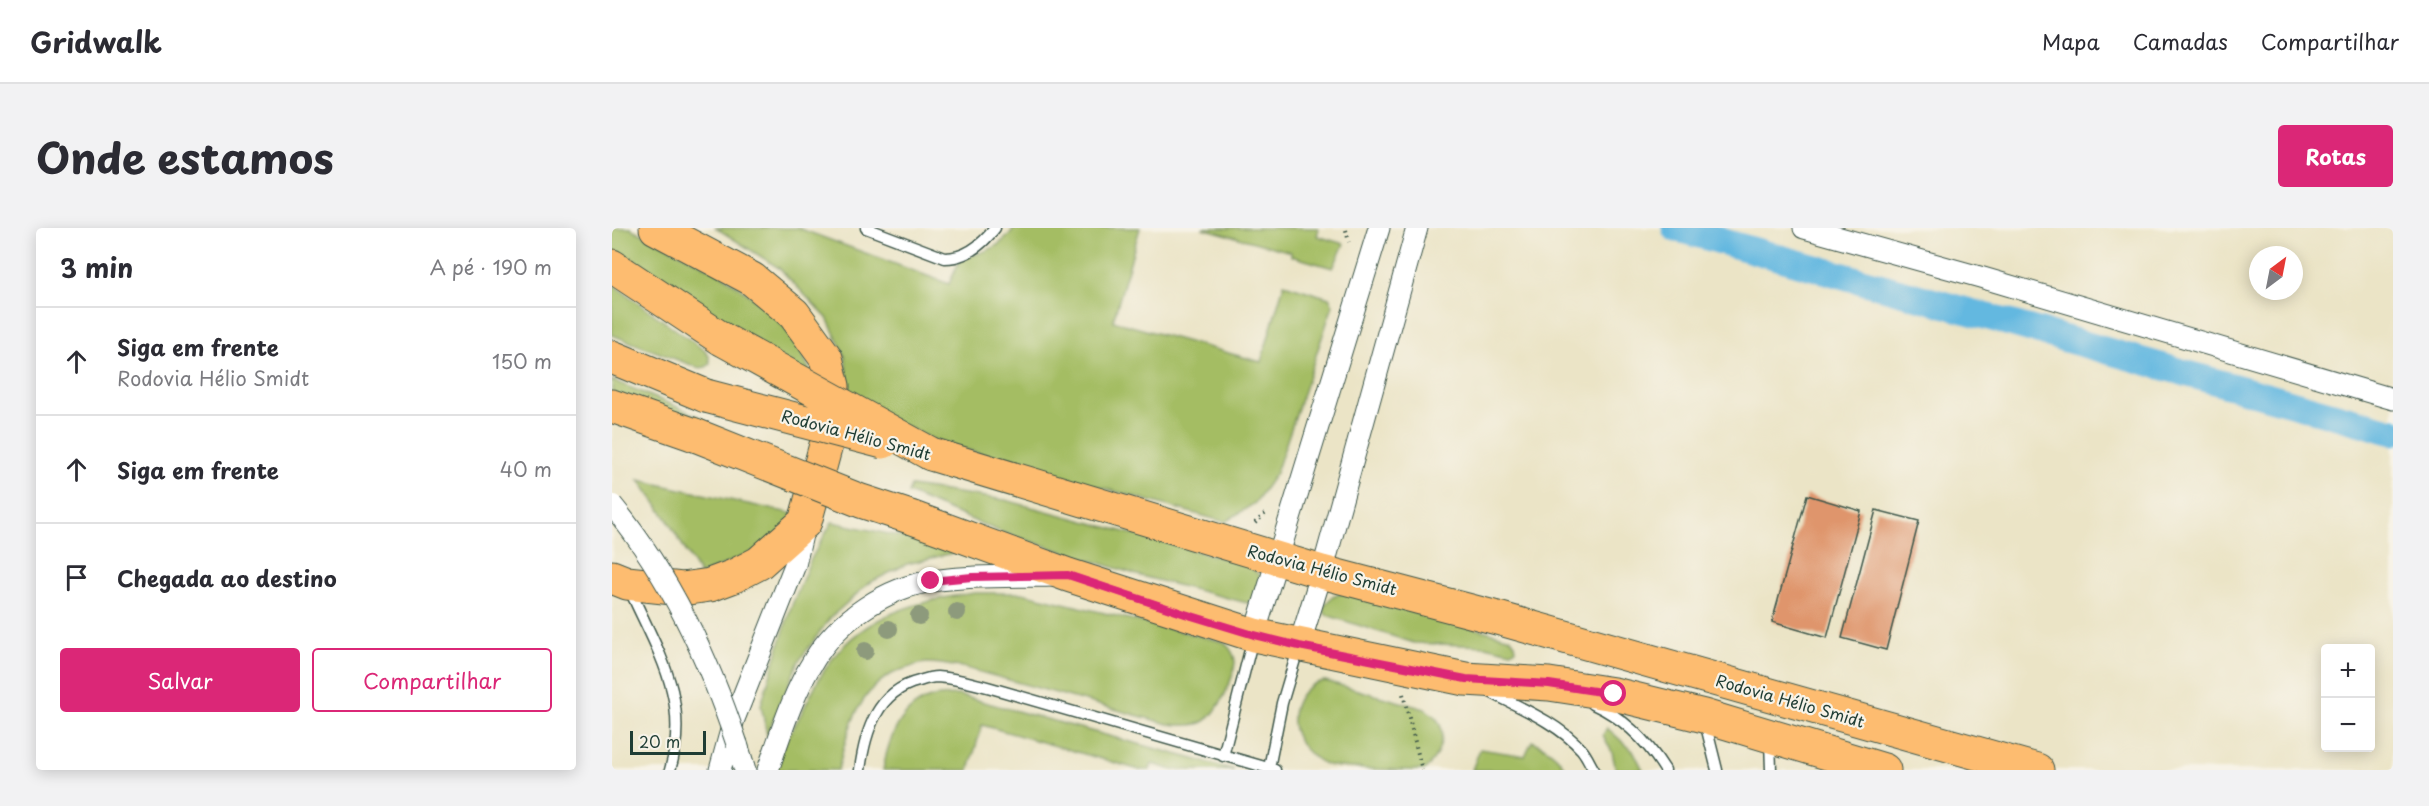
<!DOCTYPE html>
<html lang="pt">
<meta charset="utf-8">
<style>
body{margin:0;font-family:"Playpen Sans",sans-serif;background:#f2f2f3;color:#2b2b33}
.controls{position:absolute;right:18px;bottom:18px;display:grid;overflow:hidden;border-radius:6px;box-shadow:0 3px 15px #0003}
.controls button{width:54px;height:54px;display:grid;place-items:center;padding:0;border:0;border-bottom:2px solid #e1e1e2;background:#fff;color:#2b2b33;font:30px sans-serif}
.compass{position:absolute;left:1637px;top:18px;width:54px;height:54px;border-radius:50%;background:#fff;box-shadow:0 3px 15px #0003;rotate:32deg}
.scale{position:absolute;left:18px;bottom:15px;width:76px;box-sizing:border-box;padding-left:6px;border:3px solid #1f3d34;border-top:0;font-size:16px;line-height:21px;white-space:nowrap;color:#1f3d34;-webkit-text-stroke:4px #f7f3e8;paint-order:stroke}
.stop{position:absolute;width:18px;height:18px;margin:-14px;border:4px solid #db2777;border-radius:50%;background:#fff}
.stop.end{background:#db2777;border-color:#fff;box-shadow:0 2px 6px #0008}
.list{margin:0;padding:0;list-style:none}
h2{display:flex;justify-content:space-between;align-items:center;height:78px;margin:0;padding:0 24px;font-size:26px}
h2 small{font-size:20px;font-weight:400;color:#7c7c81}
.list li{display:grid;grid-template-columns:39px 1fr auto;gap:18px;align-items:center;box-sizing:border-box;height:108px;padding:0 24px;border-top:2px solid #e1e1e2}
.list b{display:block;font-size:22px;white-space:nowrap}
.list p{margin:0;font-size:20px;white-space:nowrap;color:#7c7c81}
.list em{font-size:20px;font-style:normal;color:#7c7c81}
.actions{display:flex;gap:12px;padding:18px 24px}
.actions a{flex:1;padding:14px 0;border:2px solid #db2777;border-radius:6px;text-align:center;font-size:21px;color:#db2777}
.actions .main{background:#db2777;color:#fff}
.icon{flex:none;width:33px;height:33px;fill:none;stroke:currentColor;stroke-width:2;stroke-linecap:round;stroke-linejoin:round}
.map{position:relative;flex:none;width:1781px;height:542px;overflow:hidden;border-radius:6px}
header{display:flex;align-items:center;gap:36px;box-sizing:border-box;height:84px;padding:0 30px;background:#fff;border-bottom:2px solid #e1e1e2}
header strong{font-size:28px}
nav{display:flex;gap:33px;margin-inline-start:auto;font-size:21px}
.intro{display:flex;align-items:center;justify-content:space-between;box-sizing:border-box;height:144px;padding:0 36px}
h1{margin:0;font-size:42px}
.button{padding:15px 27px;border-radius:6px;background:#db2777;color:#fff;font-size:21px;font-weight:700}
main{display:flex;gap:36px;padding:0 36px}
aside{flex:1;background:#fff;border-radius:6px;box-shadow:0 3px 15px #0003}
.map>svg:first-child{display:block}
</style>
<header>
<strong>Gridwalk</strong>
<nav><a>Mapa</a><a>Camadas</a><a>Compartilhar</a></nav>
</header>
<div class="intro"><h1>Onde estamos</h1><a class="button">Rotas</a></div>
<main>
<aside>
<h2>3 min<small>A pé · 190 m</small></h2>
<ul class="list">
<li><svg class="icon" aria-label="ahead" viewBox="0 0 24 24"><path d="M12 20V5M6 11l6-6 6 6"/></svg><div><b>Siga em frente</b><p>Rodovia Hélio Smidt</p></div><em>150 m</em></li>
<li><svg class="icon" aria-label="ahead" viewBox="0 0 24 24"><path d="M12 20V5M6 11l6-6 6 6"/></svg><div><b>Siga em frente</b></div><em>40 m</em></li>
<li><svg class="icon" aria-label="arrive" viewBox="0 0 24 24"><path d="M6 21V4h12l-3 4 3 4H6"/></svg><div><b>Chegada ao destino</b></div></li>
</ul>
<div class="actions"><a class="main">Salvar</a><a>Compartilhar</a></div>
</aside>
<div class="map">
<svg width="1781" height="542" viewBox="0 0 1781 542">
<rect width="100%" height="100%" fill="#f7f3e8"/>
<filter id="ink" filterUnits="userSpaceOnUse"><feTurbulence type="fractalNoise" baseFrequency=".0167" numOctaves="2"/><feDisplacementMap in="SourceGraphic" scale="12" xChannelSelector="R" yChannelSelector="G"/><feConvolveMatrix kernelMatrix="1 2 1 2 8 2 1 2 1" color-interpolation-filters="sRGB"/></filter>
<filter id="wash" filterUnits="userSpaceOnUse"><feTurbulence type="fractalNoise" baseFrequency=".008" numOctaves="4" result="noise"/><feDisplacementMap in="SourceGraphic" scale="24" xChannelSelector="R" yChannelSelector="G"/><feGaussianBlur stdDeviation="1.35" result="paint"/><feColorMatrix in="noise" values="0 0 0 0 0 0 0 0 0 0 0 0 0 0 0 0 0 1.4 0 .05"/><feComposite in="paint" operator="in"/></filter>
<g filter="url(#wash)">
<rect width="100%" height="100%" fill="#ebe4c6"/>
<!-- green -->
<path fill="#a4bd63" stroke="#627d4c" stroke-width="1.5" d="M0,0H18L109,46L162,86L185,115L202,152L0,23Z
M104,0H186L337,56L348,31C370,25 390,20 402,0H528L501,93L649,134L672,56L717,70L721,77L664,245L643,275L613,294L323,213L238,171L233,128L215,90L167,40Z
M590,0H707L705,8L732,16L721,40L679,28V24Z
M0,56L92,122L97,128L98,136L94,139L87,140L0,107Z
M0,152L89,189L87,194L0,166Z
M27,252L182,286L164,314L88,347L55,291Z
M299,258L393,272L637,337L650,350L644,370L635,375L529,348L389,304L296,265Z
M220,294L353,322L295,336L257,355L218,390L187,433L155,507L149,477L178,382L198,333Z
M362,365H410L612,414C618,420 623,426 623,434C622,450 607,484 593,493C583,499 567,497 556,496L350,439C339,438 328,435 317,435C310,434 302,438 295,440C248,453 236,500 226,542H161C166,523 181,502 190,484C197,471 203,456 212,443C245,389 302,373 362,365Z
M732,365L899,410L903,416L904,421L899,424L874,418L802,415L714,387L711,380C717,371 721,367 732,365Z
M713,453L813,481C817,484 821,487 824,490C837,506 826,531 812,542C784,542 740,542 715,537C703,531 691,521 685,509C673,486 688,455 713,453Z
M346,467L622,542H561L540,536L538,542H528L370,497L357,542H271C276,512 289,477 322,469C329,467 338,468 346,467Z
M995,500L1022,524L1031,542H1004L1000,524L991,507Z
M920,513C933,519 948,527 953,542H860L868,521L913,528Z"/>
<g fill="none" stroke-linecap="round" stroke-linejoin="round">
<!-- canal -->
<path stroke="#64b8e0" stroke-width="27" d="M1063,0L1781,204"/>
</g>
<g id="blocks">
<!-- building -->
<path fill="#df956c" d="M1195,267L1249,283L1215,410L1160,394Z
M1264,282L1307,293L1274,422L1230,410Z"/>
</g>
</g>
<g filter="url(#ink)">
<use href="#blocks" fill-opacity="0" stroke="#3e564a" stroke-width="1.5"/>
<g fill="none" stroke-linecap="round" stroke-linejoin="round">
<defs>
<path id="lane" d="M254,0L333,30C354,30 370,17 383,0
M17,360C45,423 79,471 58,542
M878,464C909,480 946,495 970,522C975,528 978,536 982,542
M981,476C1012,490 1035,513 1053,542
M1093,494L1105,542
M1158,512L1159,542
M611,528L641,410
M657,540L670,475L687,418
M248,542C253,504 265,463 307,453C313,451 319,449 325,449C343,450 361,455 379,460L663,542"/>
<path id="street" d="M1192,0L1368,49L1781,171
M642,407L767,0
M687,418L710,344L805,0
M125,516L133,542
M108,542L122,491L183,337L193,294
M156,542C169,505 181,465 202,432C226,392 275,359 321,353C360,347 401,349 440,348"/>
<path id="primary" d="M0,38L110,111
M0,129L94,168
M0,178L83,207
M319,226L710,344L889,391L1425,542
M301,290L456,347L642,407L853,451L937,456L1002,466L1092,488L1272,542
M0,349L15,355L70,361L98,357L122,348L147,335L193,294L217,206L221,158L214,130L182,86L140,51L44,0"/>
</defs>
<!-- lane casing -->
<use href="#lane" stroke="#3e564a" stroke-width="13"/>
<!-- street casing -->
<use href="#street" stroke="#3e564a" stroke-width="23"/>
<!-- primary casing -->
<use href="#primary" stroke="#3e564a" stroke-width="35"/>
<!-- path -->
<path stroke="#3e564a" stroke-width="4" stroke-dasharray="1.5 4.5" stroke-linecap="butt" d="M734,2L737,14
M643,295L655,284
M791,466L810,542"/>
<!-- lane -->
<use href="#lane" stroke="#fff" stroke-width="10"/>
<!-- street -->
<use href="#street" stroke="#fff" stroke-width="21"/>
<!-- primary -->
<use href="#primary" stroke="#fdbc6f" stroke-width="33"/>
<defs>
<path id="street-bridge" d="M0,277C58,348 96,429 125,516"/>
<path id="primary-bridge" d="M110,111L319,226
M94,168L271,214
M83,207L249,273L301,290"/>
</defs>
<!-- street-bridge casing -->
<use href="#street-bridge" stroke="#3e564a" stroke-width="23" stroke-linecap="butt"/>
<!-- primary-bridge casing -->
<use href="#primary-bridge" stroke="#3e564a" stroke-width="35" stroke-linecap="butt"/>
<!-- street-bridge -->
<use href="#street-bridge" stroke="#fff" stroke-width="21"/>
<!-- primary-bridge -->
<use href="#primary-bridge" stroke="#fdbc6f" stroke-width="33"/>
</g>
<!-- trees -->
<g fill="#8d9a7c">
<circle cx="345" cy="384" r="9"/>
<circle cx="307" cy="388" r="9"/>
<circle cx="277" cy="401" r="9"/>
<circle cx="253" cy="423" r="9"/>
</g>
</g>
<g fill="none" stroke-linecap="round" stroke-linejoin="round" filter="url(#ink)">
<!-- route -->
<path stroke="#db2777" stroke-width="8" d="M319,353L360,349L456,347L573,386L642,407L687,418L854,451L937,456L1002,466"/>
</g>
<g text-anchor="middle" stroke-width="4.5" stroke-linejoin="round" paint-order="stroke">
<!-- street labels -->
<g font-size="16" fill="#1f3d34" stroke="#f7f3e8">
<text transform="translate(244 207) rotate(15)" y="6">Rodovia Hélio Smidt</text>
<text transform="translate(710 342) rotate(15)" y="6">Rodovia Hélio Smidt</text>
<text transform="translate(1178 473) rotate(16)" y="6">Rodovia Hélio Smidt</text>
</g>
</g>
</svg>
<div class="controls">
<button>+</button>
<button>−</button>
</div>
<svg class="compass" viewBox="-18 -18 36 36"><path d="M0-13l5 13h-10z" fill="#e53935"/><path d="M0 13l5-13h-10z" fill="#7c7c81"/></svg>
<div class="scale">20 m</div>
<div class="stop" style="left:1002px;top:466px"></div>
<div class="stop end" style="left:319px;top:353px"></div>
</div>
</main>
